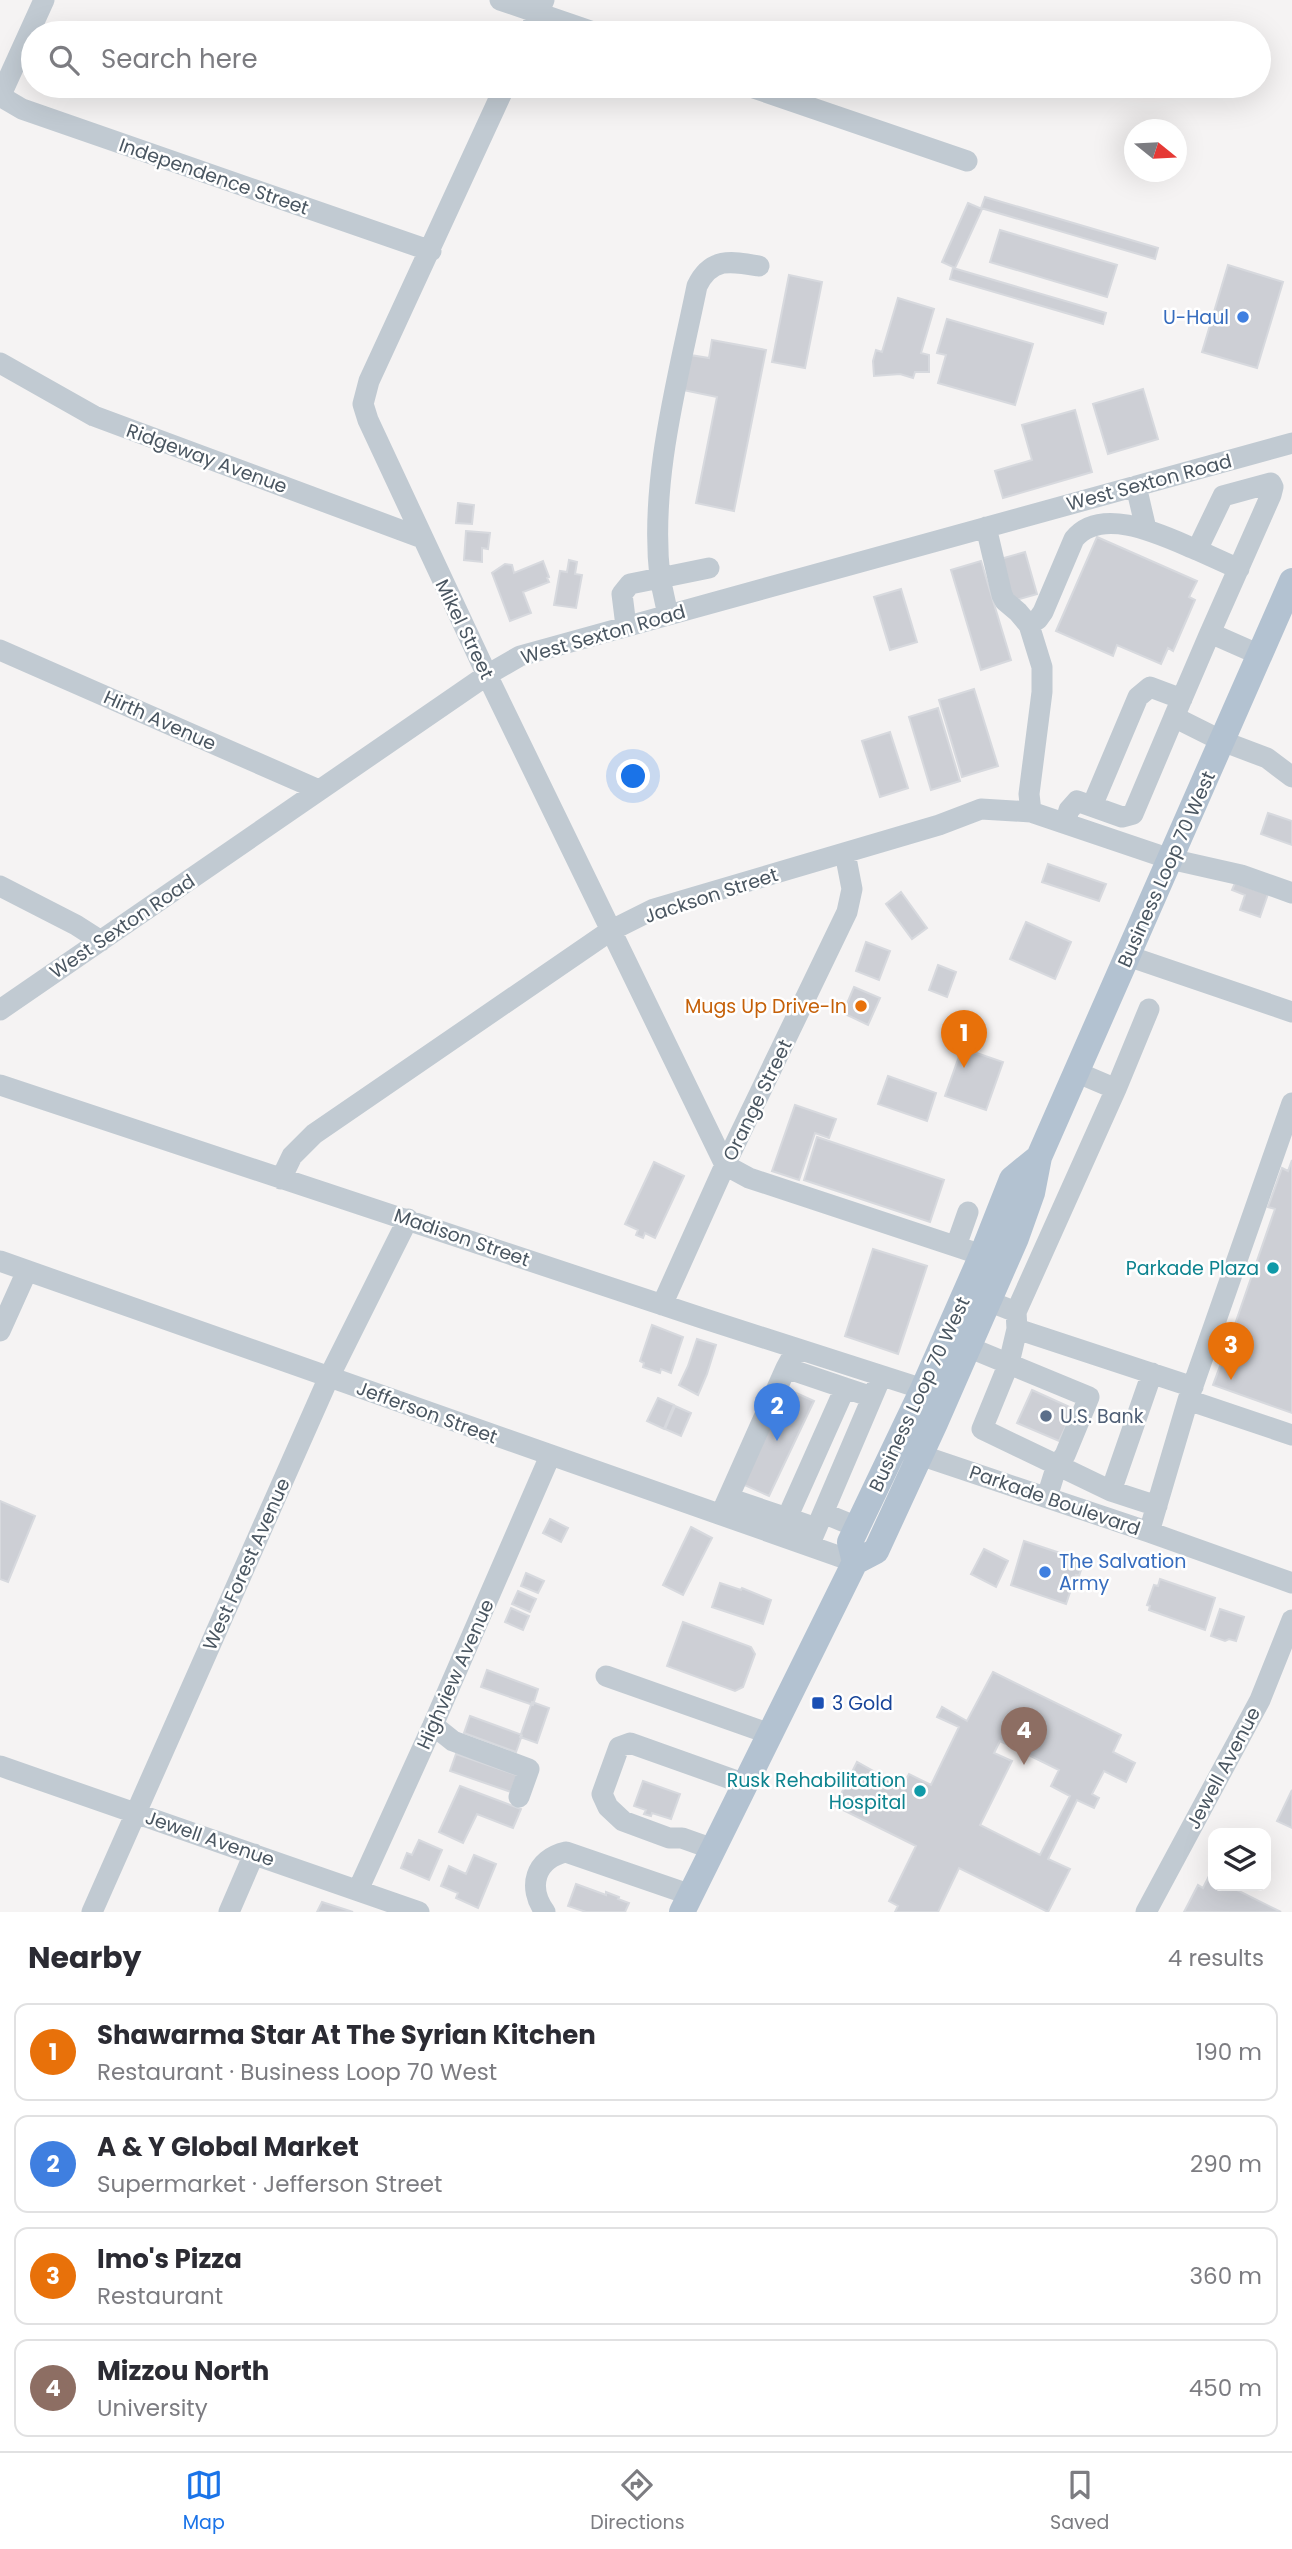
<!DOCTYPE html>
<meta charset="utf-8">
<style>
body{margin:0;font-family:Poppins,sans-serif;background:#f2f2f3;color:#2b2b33}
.controls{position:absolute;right:21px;bottom:21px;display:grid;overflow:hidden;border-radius:14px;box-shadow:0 7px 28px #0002}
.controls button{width:63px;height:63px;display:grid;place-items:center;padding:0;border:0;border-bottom:2px solid #e1e1e2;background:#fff;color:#2b2b33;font:35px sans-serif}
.compass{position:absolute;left:1124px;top:119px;width:63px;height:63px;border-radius:50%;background:#fff;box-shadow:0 7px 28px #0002;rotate:108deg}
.you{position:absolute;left:634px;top:777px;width:24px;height:24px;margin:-18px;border:5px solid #fff;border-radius:50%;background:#1a73e8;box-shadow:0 0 0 10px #1a73e833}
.badge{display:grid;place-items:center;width:46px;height:46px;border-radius:50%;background:#1a73e8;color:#fff;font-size:23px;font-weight:700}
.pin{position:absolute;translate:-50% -58px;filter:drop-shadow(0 2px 4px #0008)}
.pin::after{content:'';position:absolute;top:37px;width:24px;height:21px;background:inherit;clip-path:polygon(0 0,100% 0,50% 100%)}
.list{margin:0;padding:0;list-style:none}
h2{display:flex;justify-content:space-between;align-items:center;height:91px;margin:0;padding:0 28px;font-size:30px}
h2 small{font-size:23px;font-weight:400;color:#7c7c81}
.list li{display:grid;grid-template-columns:46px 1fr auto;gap:21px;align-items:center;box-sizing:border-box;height:98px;margin:0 14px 14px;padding:0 14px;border:2px solid #e1e1e2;border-radius:14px}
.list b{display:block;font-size:26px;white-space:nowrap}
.list p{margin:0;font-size:23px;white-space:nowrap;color:#7c7c81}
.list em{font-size:23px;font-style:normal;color:#7c7c81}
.icon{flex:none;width:38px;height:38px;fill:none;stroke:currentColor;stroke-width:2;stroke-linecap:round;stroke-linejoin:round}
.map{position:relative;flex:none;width:1292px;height:1912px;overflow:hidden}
.search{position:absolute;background:#fff;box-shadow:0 7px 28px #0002;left:21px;right:21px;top:21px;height:77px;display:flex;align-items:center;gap:18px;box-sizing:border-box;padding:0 24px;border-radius:38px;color:#7c7c81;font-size:26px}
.sheet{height:539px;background:#fff}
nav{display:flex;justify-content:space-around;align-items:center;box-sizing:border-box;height:98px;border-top:2px solid #e1e1e2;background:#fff;font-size:19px;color:#7c7c81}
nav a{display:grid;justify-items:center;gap:4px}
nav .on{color:#1a73e8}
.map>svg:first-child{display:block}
</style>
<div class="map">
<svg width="1292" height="1912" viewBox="0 0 1292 1912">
<rect width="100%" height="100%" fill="#f5f3f3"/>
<!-- building -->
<path fill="#cdcfd5" stroke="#d7d9de" stroke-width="2" fill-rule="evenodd" d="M985,197L1158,248L1155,259L981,208Z
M968,203L982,209L955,268L942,262Z
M1000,230L1117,265L1107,297L990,262Z
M1228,265L1283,282L1257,368L1202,352Z
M953,268L1106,313L1103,324L950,279Z
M789,275L822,282L805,368L772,362Z
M898,298L934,309L921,353L929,355V372H915L913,378L900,374L874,376L873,361L876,350L882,352Z
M947,319L1033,344L1015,405L938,383L946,355L937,353Z
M712,340L766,350L734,511L696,503L717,397L683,390L690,355L709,358Z
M1143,389L1158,439L1108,454L1093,404Z
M1075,410L1092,472L1003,498L995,471L1032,460L1022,425Z
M458,503L474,505L472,524L456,523Z
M466,531L490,533L488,549L482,548V562L464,560Z
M1097,537L1197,581L1189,597L1195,600L1173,651L1168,648L1161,664L1117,645L1113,656L1056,631Z
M1025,552L1037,594L1009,602L997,560Z
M569,560L577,562L575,574L582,575L576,608L554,605L560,571L567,572Z
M543,561L549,577L547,578L549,582L523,592L531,613L510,621L492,573L505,564L512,565L514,573Z
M981,561L1011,660L981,670L951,570Z
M901,589L917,642L890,650L874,597Z
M974,689L998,766L962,777L939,700Z
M938,708L960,781L931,790L909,717Z
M890,732L908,788L880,797L862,741Z
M1268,813L1292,821V845L1261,834Z
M1048,864L1106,884L1099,901L1042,882Z
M1235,883L1268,894L1260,917L1240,910L1245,895L1232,890Z
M901,892L927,928L912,939L886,904Z
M1026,922L1071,942L1055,979L1010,959Z
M866,942L890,951L879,980L856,971Z
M938,965L956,972L947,997L929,990Z
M854,987L880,998L868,1025L843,1013Z
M962,1048L1003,1062L986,1110L945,1096Z
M888,1076L936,1093L927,1121L878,1104Z
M795,1105L836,1119L829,1138L815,1133L799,1180L772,1171Z
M817,1137L944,1180L930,1222L804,1180Z
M1292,1160V1413L1213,1385L1223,1358L1217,1356L1226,1328L1233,1330L1275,1209L1268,1207L1282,1168L1288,1171Z
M654,1162L684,1176L655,1238L645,1233L643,1238L636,1235L638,1230L625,1224Z
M873,1249L927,1266L898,1354L845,1336Z
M652,1325L683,1337L671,1373L661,1369L660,1373L643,1367L644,1363L640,1361Z
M697,1339L716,1345L707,1374L698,1395L679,1385L688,1366Z
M785,1388L814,1401L769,1496L740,1483Z
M1032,1390L1074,1409L1059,1441L1017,1423Z
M658,1398L674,1405L664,1429L647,1421Z
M675,1406L691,1413L681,1436L665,1429Z
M0,1501L35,1516L8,1582L0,1579Z
M550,1519L568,1528L561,1542L543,1533Z
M691,1527L712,1538L683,1595L663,1585Z
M1024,1541L1084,1561L1079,1576L1076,1575L1066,1604L1011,1585Z
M984,1549L1008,1561L996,1587L971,1574Z
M526,1573L544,1581L538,1593L521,1586Z
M1160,1579L1215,1598L1205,1630L1149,1610L1150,1606L1147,1605L1154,1585L1158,1586Z
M720,1583L741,1590L742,1588L771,1600L763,1624L712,1607Z
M518,1591L536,1599L530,1612L512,1604Z
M511,1608L529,1616L523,1630L505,1622Z
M1220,1609L1244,1617L1236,1641L1229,1639L1225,1641L1211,1636Z
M683,1622L751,1647L755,1654L743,1687L735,1691L667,1666Z
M487,1670L538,1689L533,1705L481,1687Z
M993,1672L1121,1735L1113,1752L1135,1763L1126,1782L1104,1771L1092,1794L1099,1798L1094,1808L1077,1800L1048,1859L1070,1869L1048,1912L959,1868L938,1912H895L898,1906L889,1901L916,1846L835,1806L857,1762L902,1787L909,1774L931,1785L959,1727L937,1717L942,1707L967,1721ZM1000,1741L1059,1770L1051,1786L1070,1796L1040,1855L980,1825L1012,1761L994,1753Z
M532,1702L549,1708L537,1743L520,1737Z
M470,1716L522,1735L516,1752L464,1733Z
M456,1754L517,1775L511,1792L450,1771Z
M643,1781L680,1794L671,1819L652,1813L651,1816L644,1814L646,1810L634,1806Z
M460,1786L521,1809L513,1828L477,1814L463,1843L439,1832Z
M1292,1790V1828L1277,1821Z
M419,1840L442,1850L429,1880L401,1868L407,1853L412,1855Z
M474,1855L496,1864L478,1908L456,1898L458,1893L441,1886L449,1866L466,1874Z
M1211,1872L1213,1874V1886H1229L1281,1912H1184L1198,1885L1203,1888Z
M576,1884L606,1895V1892L619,1897L618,1899L629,1903L625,1912H586L568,1906Z
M322,1902L353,1912H317Z"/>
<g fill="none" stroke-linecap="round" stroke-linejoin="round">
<!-- minor -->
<path stroke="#c1cad2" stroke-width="21" d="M500,0L596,33
M529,33L544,0
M505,86L369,381L363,404L368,420L487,675L725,1165L749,1178L982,1255
M748,86L967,161
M0,96L22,109L431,251
M0,97L44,0
M0,363L94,416L422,538
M1136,486L1146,529
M986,527L1002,595L1005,601L1018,612L1029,625L1042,667V692L1029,794L1031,812
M709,568L660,578C649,482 678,379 697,286C711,257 731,261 759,266
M1029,625L1038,619L1043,612L1074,539C1102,504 1166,537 1197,550
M626,626L622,594L630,584L660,578L668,615
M1210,633L1271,495L1273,487L1271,483L1223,496L1197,550L1239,569
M0,650L319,790
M1260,655L1210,633L1174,717L1222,741L1267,758L1292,777
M1092,806L1138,697L1150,687L1182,699
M1065,823L1069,810L1077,801L1122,817L1133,814L1174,717
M0,886L76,925L101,941
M1128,956L1292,1012
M0,1010L487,675L520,656L1292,443
M0,1085L702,1318L923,1389
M1116,1089L1149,1009
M281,1179L292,1156L314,1134L610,931L654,909L939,825L981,809L1031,812L1170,859L1241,875L1292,893
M956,1246L968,1212
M0,1261L855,1562
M988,1301L1016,1312L1017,1329L1193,1387
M662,1305L725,1165L847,912L852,889L845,853
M1016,1312L1116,1089L1076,1072
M1017,1329L1009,1363L982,1429L1057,1465L1047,1497
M0,1331L27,1271
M968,1347L1089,1397L1065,1455L1057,1465L1111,1491L1157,1506
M792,1357L786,1368L845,1388
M1188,1400L1292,1435
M908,1451L1149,1532L1292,1583
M1111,1491L1152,1373
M728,1498L787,1518
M823,1513L857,1527
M721,1514L786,1368
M816,1528L787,1518L845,1388L872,1397
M1149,1532L1188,1400L1292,1103
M811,1541L878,1384
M606,1676L770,1734
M433,1725L453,1741L529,1769L519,1797
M0,1766L419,1912
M713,1849L682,1838H669L623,1821L608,1807L602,1794L619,1747L630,1743L745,1784
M358,1890L433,1725L550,1456
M92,1912L329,1377L408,1219
M229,1912L254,1854
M545,1912C527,1887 535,1859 566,1852L691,1895
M1146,1912L1260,1700L1292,1620"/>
<!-- major -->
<path stroke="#b3c2d1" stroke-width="26" d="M855,1562L850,1542L923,1389L982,1255L1012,1179L1039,1157
M682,1912L855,1562L876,1551L935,1423L1016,1238L1032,1193L1039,1157L1292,581"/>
</g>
<!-- markers -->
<g fill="#3f7fe0" stroke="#fff" stroke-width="2.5">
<circle cx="1243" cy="317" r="7"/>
<circle cx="1045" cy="1572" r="7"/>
</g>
<circle fill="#e8710a" stroke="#fff" stroke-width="2.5" cx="861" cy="1006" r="7"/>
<g fill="#0f9aa8" stroke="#fff" stroke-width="2.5">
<circle cx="1273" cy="1268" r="7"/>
<circle cx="920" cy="1791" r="7"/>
</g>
<circle fill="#5c6f8a" stroke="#fff" stroke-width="2.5" cx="1046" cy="1416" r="7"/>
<rect fill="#1a4fb4" stroke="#fff" stroke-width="2.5" x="811" y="1696" width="14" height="14" rx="3.5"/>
<g text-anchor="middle" stroke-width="5" stroke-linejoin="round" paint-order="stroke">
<!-- street labels -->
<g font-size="19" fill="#4a5661" stroke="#fff">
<text transform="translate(214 176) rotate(19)" y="7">Independence Street</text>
<text transform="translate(207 458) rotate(20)" y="7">Ridgeway Avenue</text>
<text transform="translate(1149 482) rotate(-15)" y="7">West Sexton Road</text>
<text transform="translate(465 629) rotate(64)" y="7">Mikel Street</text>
<text transform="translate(603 634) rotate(-16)" y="7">West Sexton Road</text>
<text transform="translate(160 720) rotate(24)" y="7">Hirth Avenue</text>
<text transform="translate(1166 869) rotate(-66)" y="7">Business Loop 70 West</text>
<text transform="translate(711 895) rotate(-18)" y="7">Jackson Street</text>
<text transform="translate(122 926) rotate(-34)" y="7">West Sexton Road</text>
<text transform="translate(757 1100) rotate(-64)" y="7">Orange Street</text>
<text transform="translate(462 1237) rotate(19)" y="7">Madison Street</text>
<text transform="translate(919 1394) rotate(-65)" y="7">Business Loop 70 West</text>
<text transform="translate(427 1412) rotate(20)" y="7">Jefferson Street</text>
<text transform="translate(1055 1500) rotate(19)" y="7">Parkade Boulevard</text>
<text transform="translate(246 1564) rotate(-66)" y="7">West Forest Avenue</text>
<text transform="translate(455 1674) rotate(-66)" y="7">Highview Avenue</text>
<text transform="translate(1223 1768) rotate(-62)" y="7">Jewell Avenue</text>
<text transform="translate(210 1838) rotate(19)" y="7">Jewell Avenue</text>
</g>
<!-- shop labels -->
<g font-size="19" fill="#366cbe" stroke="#fff" text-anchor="end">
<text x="1229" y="324">U-Haul</text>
<text x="1059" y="1568" text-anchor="start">The Salvation<tspan x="1059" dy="22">Army</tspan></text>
</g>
<!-- food labels -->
<g font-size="19" fill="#c56008" stroke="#fff" text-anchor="end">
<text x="847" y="1013">Mugs Up Drive-In</text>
</g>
<!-- culture labels -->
<g font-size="19" fill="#0d838f" stroke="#fff" text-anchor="end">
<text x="1259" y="1275">Parkade Plaza</text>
<text x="906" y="1787">Rusk Rehabilitation<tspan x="906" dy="22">Hospital</tspan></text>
</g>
<!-- service labels -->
<g font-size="19" fill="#4e5e75" stroke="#fff" text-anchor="start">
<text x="1060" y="1423">U.S. Bank</text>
</g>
<!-- transit labels -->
<g font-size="19" fill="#164399" stroke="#fff" text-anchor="start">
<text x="832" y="1710">3 Gold</text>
</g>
</g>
</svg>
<div class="controls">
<button><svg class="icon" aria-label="layers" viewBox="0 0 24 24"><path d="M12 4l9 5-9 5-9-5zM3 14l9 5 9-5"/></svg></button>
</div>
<svg class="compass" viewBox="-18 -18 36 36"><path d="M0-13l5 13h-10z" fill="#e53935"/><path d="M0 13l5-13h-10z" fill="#7c7c81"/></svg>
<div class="you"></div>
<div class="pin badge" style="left:964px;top:1068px;background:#e8710a">1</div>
<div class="pin badge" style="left:777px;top:1441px;background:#3f7fe0">2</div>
<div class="pin badge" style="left:1231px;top:1380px;background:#e8710a">3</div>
<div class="pin badge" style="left:1024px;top:1765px;background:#8d6e63">4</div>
<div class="search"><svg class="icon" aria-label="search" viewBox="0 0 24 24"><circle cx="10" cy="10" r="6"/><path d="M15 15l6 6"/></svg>Search here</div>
</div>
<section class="sheet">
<h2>Nearby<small>4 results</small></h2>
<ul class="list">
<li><span class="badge" style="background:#e8710a">1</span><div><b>Shawarma Star At The Syrian Kitchen</b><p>Restaurant · Business Loop 70 West</p></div><em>190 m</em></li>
<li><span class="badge" style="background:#3f7fe0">2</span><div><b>A &amp; Y Global Market</b><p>Supermarket · Jefferson Street</p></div><em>290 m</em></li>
<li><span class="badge" style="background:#e8710a">3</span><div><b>Imo's Pizza</b><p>Restaurant</p></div><em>360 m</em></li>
<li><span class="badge" style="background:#8d6e63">4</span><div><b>Mizzou North</b><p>University</p></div><em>450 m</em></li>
</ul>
</section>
<nav>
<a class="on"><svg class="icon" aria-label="map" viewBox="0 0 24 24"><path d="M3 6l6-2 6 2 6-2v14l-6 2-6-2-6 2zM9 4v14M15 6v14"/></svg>Map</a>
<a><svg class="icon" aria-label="directions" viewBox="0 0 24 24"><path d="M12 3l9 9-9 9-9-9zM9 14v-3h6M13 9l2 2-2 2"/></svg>Directions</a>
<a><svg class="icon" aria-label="saved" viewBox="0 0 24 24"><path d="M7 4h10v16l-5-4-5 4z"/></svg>Saved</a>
</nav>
